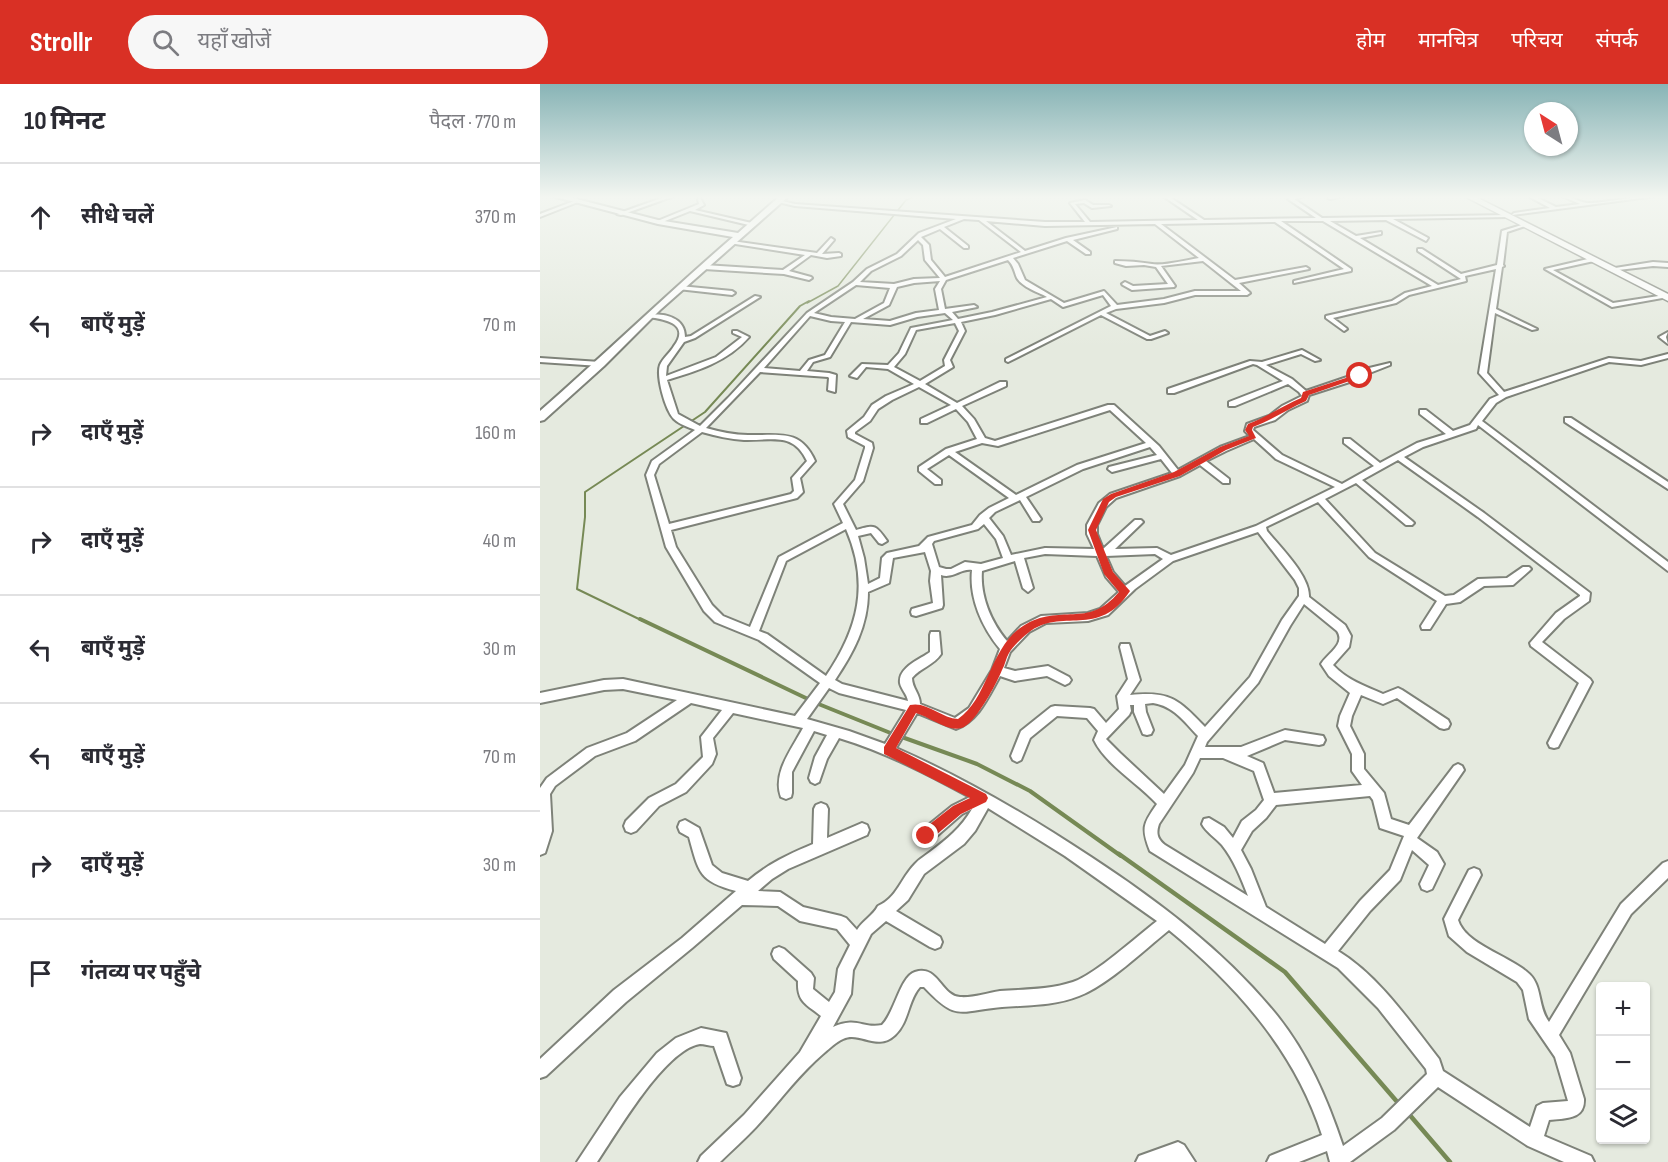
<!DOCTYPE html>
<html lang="hi">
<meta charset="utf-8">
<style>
body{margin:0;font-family:"Sofia Sans Condensed","Noto Sans Devanagari",sans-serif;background:#f7f7f7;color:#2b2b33}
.controls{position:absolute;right:18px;bottom:18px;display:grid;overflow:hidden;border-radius:6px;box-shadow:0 2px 4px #0004}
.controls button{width:54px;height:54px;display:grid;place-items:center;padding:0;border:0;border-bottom:2px solid #e1e1e2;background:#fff;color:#2b2b33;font:30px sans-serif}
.compass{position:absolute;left:984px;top:18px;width:54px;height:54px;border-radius:50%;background:#fff;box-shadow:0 2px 4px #0004;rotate:324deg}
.stop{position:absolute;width:18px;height:18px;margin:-14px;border:4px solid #d93025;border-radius:50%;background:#fff}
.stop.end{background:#d93025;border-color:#fff;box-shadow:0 2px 6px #0008}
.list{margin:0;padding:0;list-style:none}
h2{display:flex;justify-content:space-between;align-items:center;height:78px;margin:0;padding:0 24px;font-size:26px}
h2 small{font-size:20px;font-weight:400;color:#7c7c81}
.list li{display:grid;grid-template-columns:39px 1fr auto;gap:18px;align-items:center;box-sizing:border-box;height:108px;padding:0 24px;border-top:2px solid #e1e1e2}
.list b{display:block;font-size:22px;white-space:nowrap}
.list em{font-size:20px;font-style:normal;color:#7c7c81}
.icon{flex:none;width:33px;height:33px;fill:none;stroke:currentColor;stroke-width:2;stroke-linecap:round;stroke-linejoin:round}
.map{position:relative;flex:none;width:1128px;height:1078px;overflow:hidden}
header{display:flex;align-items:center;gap:36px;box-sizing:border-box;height:84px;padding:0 30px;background:#d93025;color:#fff}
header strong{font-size:28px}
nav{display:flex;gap:33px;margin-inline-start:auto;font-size:21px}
.search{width:420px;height:54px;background:#f7f7f7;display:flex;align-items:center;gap:15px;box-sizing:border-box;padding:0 21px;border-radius:33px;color:#7c7c81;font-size:22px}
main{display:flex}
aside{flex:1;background:#fff}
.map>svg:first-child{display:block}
</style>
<header>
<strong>Strollr</strong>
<div class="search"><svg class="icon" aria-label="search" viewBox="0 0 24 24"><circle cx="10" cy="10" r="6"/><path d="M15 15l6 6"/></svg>यहाँ खोजें</div>
<nav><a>होम</a><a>मानचित्र</a><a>परिचय</a><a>संपर्क</a></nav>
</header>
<main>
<aside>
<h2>10 मिनट<small>पैदल · 770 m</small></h2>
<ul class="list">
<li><svg class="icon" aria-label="ahead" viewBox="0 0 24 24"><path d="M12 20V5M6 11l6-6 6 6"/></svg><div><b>सीधे चलें</b></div><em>370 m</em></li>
<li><svg class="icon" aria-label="left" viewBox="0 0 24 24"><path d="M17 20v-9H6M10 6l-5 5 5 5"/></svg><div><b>बाएँ मुड़ें</b></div><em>70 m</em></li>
<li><svg class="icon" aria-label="right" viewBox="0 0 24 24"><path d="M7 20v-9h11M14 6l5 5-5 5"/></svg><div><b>दाएँ मुड़ें</b></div><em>160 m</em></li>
<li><svg class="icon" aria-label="right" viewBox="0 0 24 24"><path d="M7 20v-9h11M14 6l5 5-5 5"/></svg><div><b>दाएँ मुड़ें</b></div><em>40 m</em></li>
<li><svg class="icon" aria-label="left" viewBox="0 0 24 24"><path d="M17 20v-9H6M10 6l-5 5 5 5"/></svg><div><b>बाएँ मुड़ें</b></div><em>30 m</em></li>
<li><svg class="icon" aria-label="left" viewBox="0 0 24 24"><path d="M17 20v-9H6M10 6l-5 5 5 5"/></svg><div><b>बाएँ मुड़ें</b></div><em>70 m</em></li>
<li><svg class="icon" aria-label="right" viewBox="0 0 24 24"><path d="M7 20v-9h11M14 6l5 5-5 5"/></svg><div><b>दाएँ मुड़ें</b></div><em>30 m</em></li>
<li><svg class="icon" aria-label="arrive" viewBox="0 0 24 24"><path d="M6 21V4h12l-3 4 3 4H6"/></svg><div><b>गंतव्य पर पहुँचे</b></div></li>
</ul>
</aside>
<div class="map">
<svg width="1128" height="1078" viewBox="0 0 1128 1078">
<rect width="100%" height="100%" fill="#e5eadf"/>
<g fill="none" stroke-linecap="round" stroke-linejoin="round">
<!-- stream-far3 -->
<path stroke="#768955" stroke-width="1.5" d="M267,219L298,202L366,116L376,112"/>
<!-- stream-far2 -->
<path stroke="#768955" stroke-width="2" d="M103,537L37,505L45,433V408L165,328L260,222L269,217"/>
<!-- stream-far1 -->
<path stroke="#768955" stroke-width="4" d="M100,535L270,616
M276,619L353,650
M359,652L437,680L490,707L581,772"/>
<!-- stream -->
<path stroke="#768955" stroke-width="4.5" d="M579,770L745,888L859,1020
M868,1029L910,1078"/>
<defs>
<path id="street" d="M127,112H134L81,131L77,130Z
M623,112H628L664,136L776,134L748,115L756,112H764L754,115L782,134L969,131L967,133L853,135L888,154L886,157L846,136L790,137L816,152L841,148V150L820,154L898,201L921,195L878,167V165H882L921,190L957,181L962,147L985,140V142L967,148L963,181L964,182L962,183L956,225L997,245L992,246L955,229L947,289L964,308L1069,274L1101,277L1128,270V274L1101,281L1069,278L966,313L956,319L942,337L1128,478V487L938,341L936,345L883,363L864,373L944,429L1050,509L1049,517L1024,535L1002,558L1050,595L1052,598L1018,663L1014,664L1010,663L1008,659L1039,599L991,562L990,559L1016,529L1040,512V511L938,433L858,376L822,396L872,437L874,439L872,441H866L816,399L785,415L835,469L905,512L914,511L938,495L967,494L983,483H989L991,485L989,487L973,501L944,502L920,518L906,520L890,545H882L881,542L897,517L829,473L778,418L726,443L727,447C740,463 770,492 769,513L805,541L811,552L809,563L793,581C807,596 825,602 843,610L858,604L862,606L908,636L910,640L908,644L904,645L900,644L857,614L843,620L821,611L812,632L810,642L824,670V685L844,709L851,735L869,741L914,682L918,680L922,682L924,686L877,754L897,768L904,780L892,805L887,807L882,805L880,800L889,781L872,766L860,796L830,827L798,867C839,892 870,938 899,975L903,987L990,1043L997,1022L1003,1019L1028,1017L1015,973L989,935L983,906L977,898L927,868L909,852L904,835L929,786L934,784L939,786L941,791L918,836C925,860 969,872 987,888C1003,900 997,922 1009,938L1081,820L1123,779L1128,777V794L1091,830L1019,951L1030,969L1044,1015C1045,1036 1025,1034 1009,1036L1004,1052L1051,1072L1054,1078H1024L988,1062L898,1003L854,1046L810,1078H790L787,1067L759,1078H727L730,1072L782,1051C755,967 696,901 629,846C604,866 568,901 539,912C514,922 488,921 462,923C418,927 417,938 384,903H380C368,916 369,938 355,951C337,968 320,947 303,955C296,958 290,964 284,969C258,991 239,1018 216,1043C205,1055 192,1066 180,1078H158L161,1072L204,1031L260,968L281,932C266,920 257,918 258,897L234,875L232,870L234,865L239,863L244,865L271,889L274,894L273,905L289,918L295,908L298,885L310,861L297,845L260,837L238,822L202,821L152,864L86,918L6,992L0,994V975L74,906L142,854L196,807C159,797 159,789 149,753L140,748L138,743L140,738L145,736L159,744L172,781L182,789L208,797C228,780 249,770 273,760L274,725L276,721L281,719L286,721L288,725L287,754L322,739L327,741L329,746L327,751L248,785L232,795L218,807L240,808L263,823L301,832L306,834L317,846C323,836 333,832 338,822C357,814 361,794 375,780C379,775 385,772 390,768C407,755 421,744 432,725L422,730L391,757L386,759L381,757L379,752L381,747L412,722L430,713C388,690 345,668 299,654L287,675L279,698L275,700L271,698L269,694L275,673L287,651L274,647L252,688V709L251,713L246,715L241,713C232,689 252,665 263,644L193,629L173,654L176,670L172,680L146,708L119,722L96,747L91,749L86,747L84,742L86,737L109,714L136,700L163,673L161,653L182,626L151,619L95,657L55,672L15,702L10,710L12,747L5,769L0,771V704L7,694L47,664L87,649L137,616L83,605L64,606L0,619V609L64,596L83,595L255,632L280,599L219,556L175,538L164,527L126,463L106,391L112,377L155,346C148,343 139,340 134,335C125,326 116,292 120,281C123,274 130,269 134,262C151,239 123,235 108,233V231C124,229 145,233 145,253L151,252L215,212L220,213L155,254L144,258L127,282L126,292L176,273L202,253L193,249V247H197L209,253C187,278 157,287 127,296L138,330L160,342L188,314L267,229L313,198L327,185L357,170L379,149L416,135L255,122L238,118V116L255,120L505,138H545L530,119L545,116L553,121H569L571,122L552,124L544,119L535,120L550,138L658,136ZM424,135L439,136L481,168L405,193L391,176L389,161L381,153L400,145L424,164H428V162L404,143ZM446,137L505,142L615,140L659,174C647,176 623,182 612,180C600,178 587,177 575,177V179L586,182L604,181L616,183L628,200L593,202L585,198L582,200L583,201L592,206L634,203L635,202L621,182L663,177L701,207H655L624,215L577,221L564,207L524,219L485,196L478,180L473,174L527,157L546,170H550V168L533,156L577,145V143L526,154L485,167ZM741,137H783L892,202L865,209L852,217L786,232V234L804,247L807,245L806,244L793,234L856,219L869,211L926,197L925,192L956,185L939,289L959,311L950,315L930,341L913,347L886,326H880V330L906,350L877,359L840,379L810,355H804V359L834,382L802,400L742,371L713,346L714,343L735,336L748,326L767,317L769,311L822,294L827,290L850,281V279L821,286L816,290L766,307L752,295L726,281L761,270L775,277L780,276L762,266L722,278L710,277L628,305V309H634L713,280L717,281L743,297L689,318V322H695L748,300L759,308L762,312L742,322L729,332L707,340L705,347L710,352L680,363L638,386L619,362L574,321H568L455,357L445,354L434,335L422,322L466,302V298H460L417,319L385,300L413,283L410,276L425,247L421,238L455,231L511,215L523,223L563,211L571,222L466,275V277L468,278L561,231L607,255H611L628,249L625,247L610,252L566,229L576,225L624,219L655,211H707L710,209L709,208L699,199L769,185L766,183L695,196L621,140L735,138L804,185L754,197V199L811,187V185ZM378,156L383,161L385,176L400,194L374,195L354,200L320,198L331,187L361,172ZM468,176C474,182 474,187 477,194C482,203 498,208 507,213L452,228L418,235L412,228L437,223L434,221L405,225L401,205L406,196ZM400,197L395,205L399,226L376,229L350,237L323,235L349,221L357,203L374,199ZM316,201L350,204L344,219L315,235L291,233L274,229ZM405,229L413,236L371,244L359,269L348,281L322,280L310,292L317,294L326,283L348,285L374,300L346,312L332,321L324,333L307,347L308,353L325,362V364L315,396L294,420L303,439L239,473L210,543L183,532L172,521L136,463L131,446L257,414L263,408L260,394L275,377C260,344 238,352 208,351C194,351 180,348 166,344L220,288L288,293L289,294L288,306L295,308L296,291L289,289L267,287L273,278L290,273L311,238L350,241L377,233ZM270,232L291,237L305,238L285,271L269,276L260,287L224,284ZM415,239L419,247L404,276L405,282L380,297L354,283L365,270L376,246ZM379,303L411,321L381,335V339H387L416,325L428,338L437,355L406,365L379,383V387L395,400H401V396L387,385L409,371L469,414L449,424L440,431L432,441L388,453L379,462L347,469L342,474L340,494L328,500L324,474L318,452L331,449L339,459L342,460L347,457C335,440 335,441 316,446L303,420L323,397L333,364L332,359L315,350V348L330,337L338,325L352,316ZM570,326L606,359L537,381L476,411L415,368L442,359L458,362ZM162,348C176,352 190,355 204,356C231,357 253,347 267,377L252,394L254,407L251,410L129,440L114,391L119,380ZM714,355L736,375L795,403L716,442L631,471L617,464L575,465L601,440L603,438L601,436H595L563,465L557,450V441L566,423L576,414L640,392L660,381L683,399H689V395L666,377L686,367ZM610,363L617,371L569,383L568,385L572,388L621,375L632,389L570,410L559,419L547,441V450L554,465L505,464L471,471L463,452L449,434L455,428L480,416L493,437H499L501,435L486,413L543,385ZM444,440L456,455L463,474L441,480L425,478L411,485H406L399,483L392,460L394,457L438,445ZM306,445C330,500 318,545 286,592L227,550L219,547L246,477ZM718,448L755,496L759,504V512L742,536L710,593L665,643C638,615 630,607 590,611L600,596L590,563L589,560H581L580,563L588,595L577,612L579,625L566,639L554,625L550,624L515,622L511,623L481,647L471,672L473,676L477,678L481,676L490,654L517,632L547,634L558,647L554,656C566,681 598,699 617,720C603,740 601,744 610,767L798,884L838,924L886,985L887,990L842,1034L803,1062C787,1014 767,968 735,929C683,866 618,817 551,773C489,732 424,694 356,664L377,629L416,645C439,636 448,613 460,592L475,597L507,592L525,601L529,599L531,596L529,593L508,582L475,587L464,584L470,568L489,548L506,539L548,537L568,531L595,505L633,477ZM385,468L391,487L390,497L393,519L372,525L371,528L372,531L376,532L402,524L403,521L401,491C413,495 421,484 432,486C429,514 442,543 460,565L452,586L429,624L415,634L380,620C380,610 372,604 372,594C380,584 394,581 401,570L399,548H391L390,551V568C381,575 358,583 360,599C361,605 367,610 368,617L302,600L295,596C313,569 328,542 328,508L349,499L353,474ZM505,470L557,472L566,493L579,508L560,525L548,529L501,532L481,542L467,557C451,538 440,512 442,487L475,477L483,504L488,508L493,504L484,474ZM615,470L623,475L585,502L573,488L566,472ZM764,520L797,547C806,560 788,569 781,580L789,592L810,609L800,632L798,642L812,670V687L822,701L734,709L723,679L707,672L745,656L779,661L783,660L785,656L783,652L745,646L701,663H665L667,658L718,599L750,542ZM289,604L299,609L366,626L345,660L309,647L267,635ZM613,619C633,622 644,637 658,652L645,681L624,710L580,669L566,655L589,631L591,627L590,621H594V628L603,650L607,651L611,650L613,646L606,628L605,620ZM660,674H683L714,687L724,716L716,726L702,737L693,754L684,743L669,734L664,735L662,740C666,748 676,754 682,761C694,776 701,794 708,812L625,761C617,755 616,749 619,740L653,689ZM830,712L833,716L840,744L864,752L850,786L820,817L785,860L726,823L711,785L701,766L712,747L726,734L736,721ZM448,724L525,772L617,837C596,853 556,890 533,898C509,906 485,905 460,907C447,909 433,914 420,913C401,912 398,880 375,888C360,893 355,928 342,941C322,945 318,932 293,943L311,910L313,886L331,850L346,837L390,863L395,865L400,863L402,858L400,853L356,827L368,816L384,790L424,760L435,747Z
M793,112H804L790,115L788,114Z
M988,112H994L1016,123L1040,120L1022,112C1032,112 1040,119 1049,119C1072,118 1094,112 1116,112L972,131L974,129L1010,124Z
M160,114L164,121L155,126L216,140L213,142L150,127L120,139L115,138L159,120L158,115Z
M34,117L38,118L0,133V130Z
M291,154L294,156L282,170L299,169L301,170V172L287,174L271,171L249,187L271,193L272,194L269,196L244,190L164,185L161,183L164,181L243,186L265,171L189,159L192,157L277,169Z
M1052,174L1055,176L1054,177L1013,186L1073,219L1125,211L1128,213L1072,223L1005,185Z
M1113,178L1128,179V183L1113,182L1078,186L1075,184Z
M140,202L192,207L195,209L192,211L138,205L137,204Z
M1128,248L1126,253L1128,260L1119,253Z
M0,274L60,278L63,280L60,282L0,278Z
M1025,334H1031L1128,398V405L1025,338Z
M161,944L186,949L201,994L199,1000L193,1002L187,1000L174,962C170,962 164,960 160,960C124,966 77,1049 57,1078H37L80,1013L117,969L136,954Z
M638,1058L644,1061L655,1078H596L599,1072Z"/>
<path id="secondary" d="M12,112H25L118,136L198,149L240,112H249L120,226L64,282L4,336L0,337V327C65,270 127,210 193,153L118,140Z"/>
<path id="primary" d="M924,112H934L1128,210V217Z"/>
</defs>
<!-- street casing -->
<use href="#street" stroke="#7e8279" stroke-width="4"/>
<!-- secondary casing -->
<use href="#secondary" stroke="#7e8279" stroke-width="4"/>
<!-- primary casing -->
<use href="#primary" stroke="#7e8279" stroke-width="3"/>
<!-- street -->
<use href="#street" fill="#fff" fill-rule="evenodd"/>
<!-- secondary -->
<use href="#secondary" fill="#fff" fill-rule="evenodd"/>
<!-- primary -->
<use href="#primary" fill="#fff" fill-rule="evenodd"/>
</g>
<!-- sky -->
<linearGradient id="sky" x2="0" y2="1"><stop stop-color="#88b4b6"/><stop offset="0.43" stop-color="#f3f6f1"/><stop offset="1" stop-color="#f3f6f1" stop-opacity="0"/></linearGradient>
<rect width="1128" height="263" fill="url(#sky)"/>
<!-- route -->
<path fill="#d93025" d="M818,290L824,292L769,311L766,317C748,325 732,336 713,343L712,346L716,354L686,366L640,392L576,413L569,418L556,446L573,488L590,507C558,556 522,522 488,549C482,554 473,562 469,569C466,574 465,581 462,586C456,601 437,636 424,643C410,650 390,633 376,629L356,664L446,710L448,714L446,718L421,730L390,756L386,758L381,756L379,752L381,747L413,722L430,714L344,670V663L370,621C387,617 401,634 418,635C448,615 450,563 483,542C521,518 547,546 579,508L564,490L548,446L563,415L571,410L634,388L680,363L709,352L705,346L708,340C727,333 742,322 761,314L763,308Z"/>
</svg>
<div class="controls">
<button>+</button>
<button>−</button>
<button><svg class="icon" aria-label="layers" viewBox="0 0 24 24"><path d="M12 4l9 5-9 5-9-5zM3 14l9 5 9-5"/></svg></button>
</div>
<svg class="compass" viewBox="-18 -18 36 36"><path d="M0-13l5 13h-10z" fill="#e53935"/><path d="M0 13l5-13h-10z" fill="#7c7c81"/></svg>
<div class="stop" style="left:820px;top:292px"></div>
<div class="stop end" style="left:386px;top:752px"></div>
</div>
</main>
